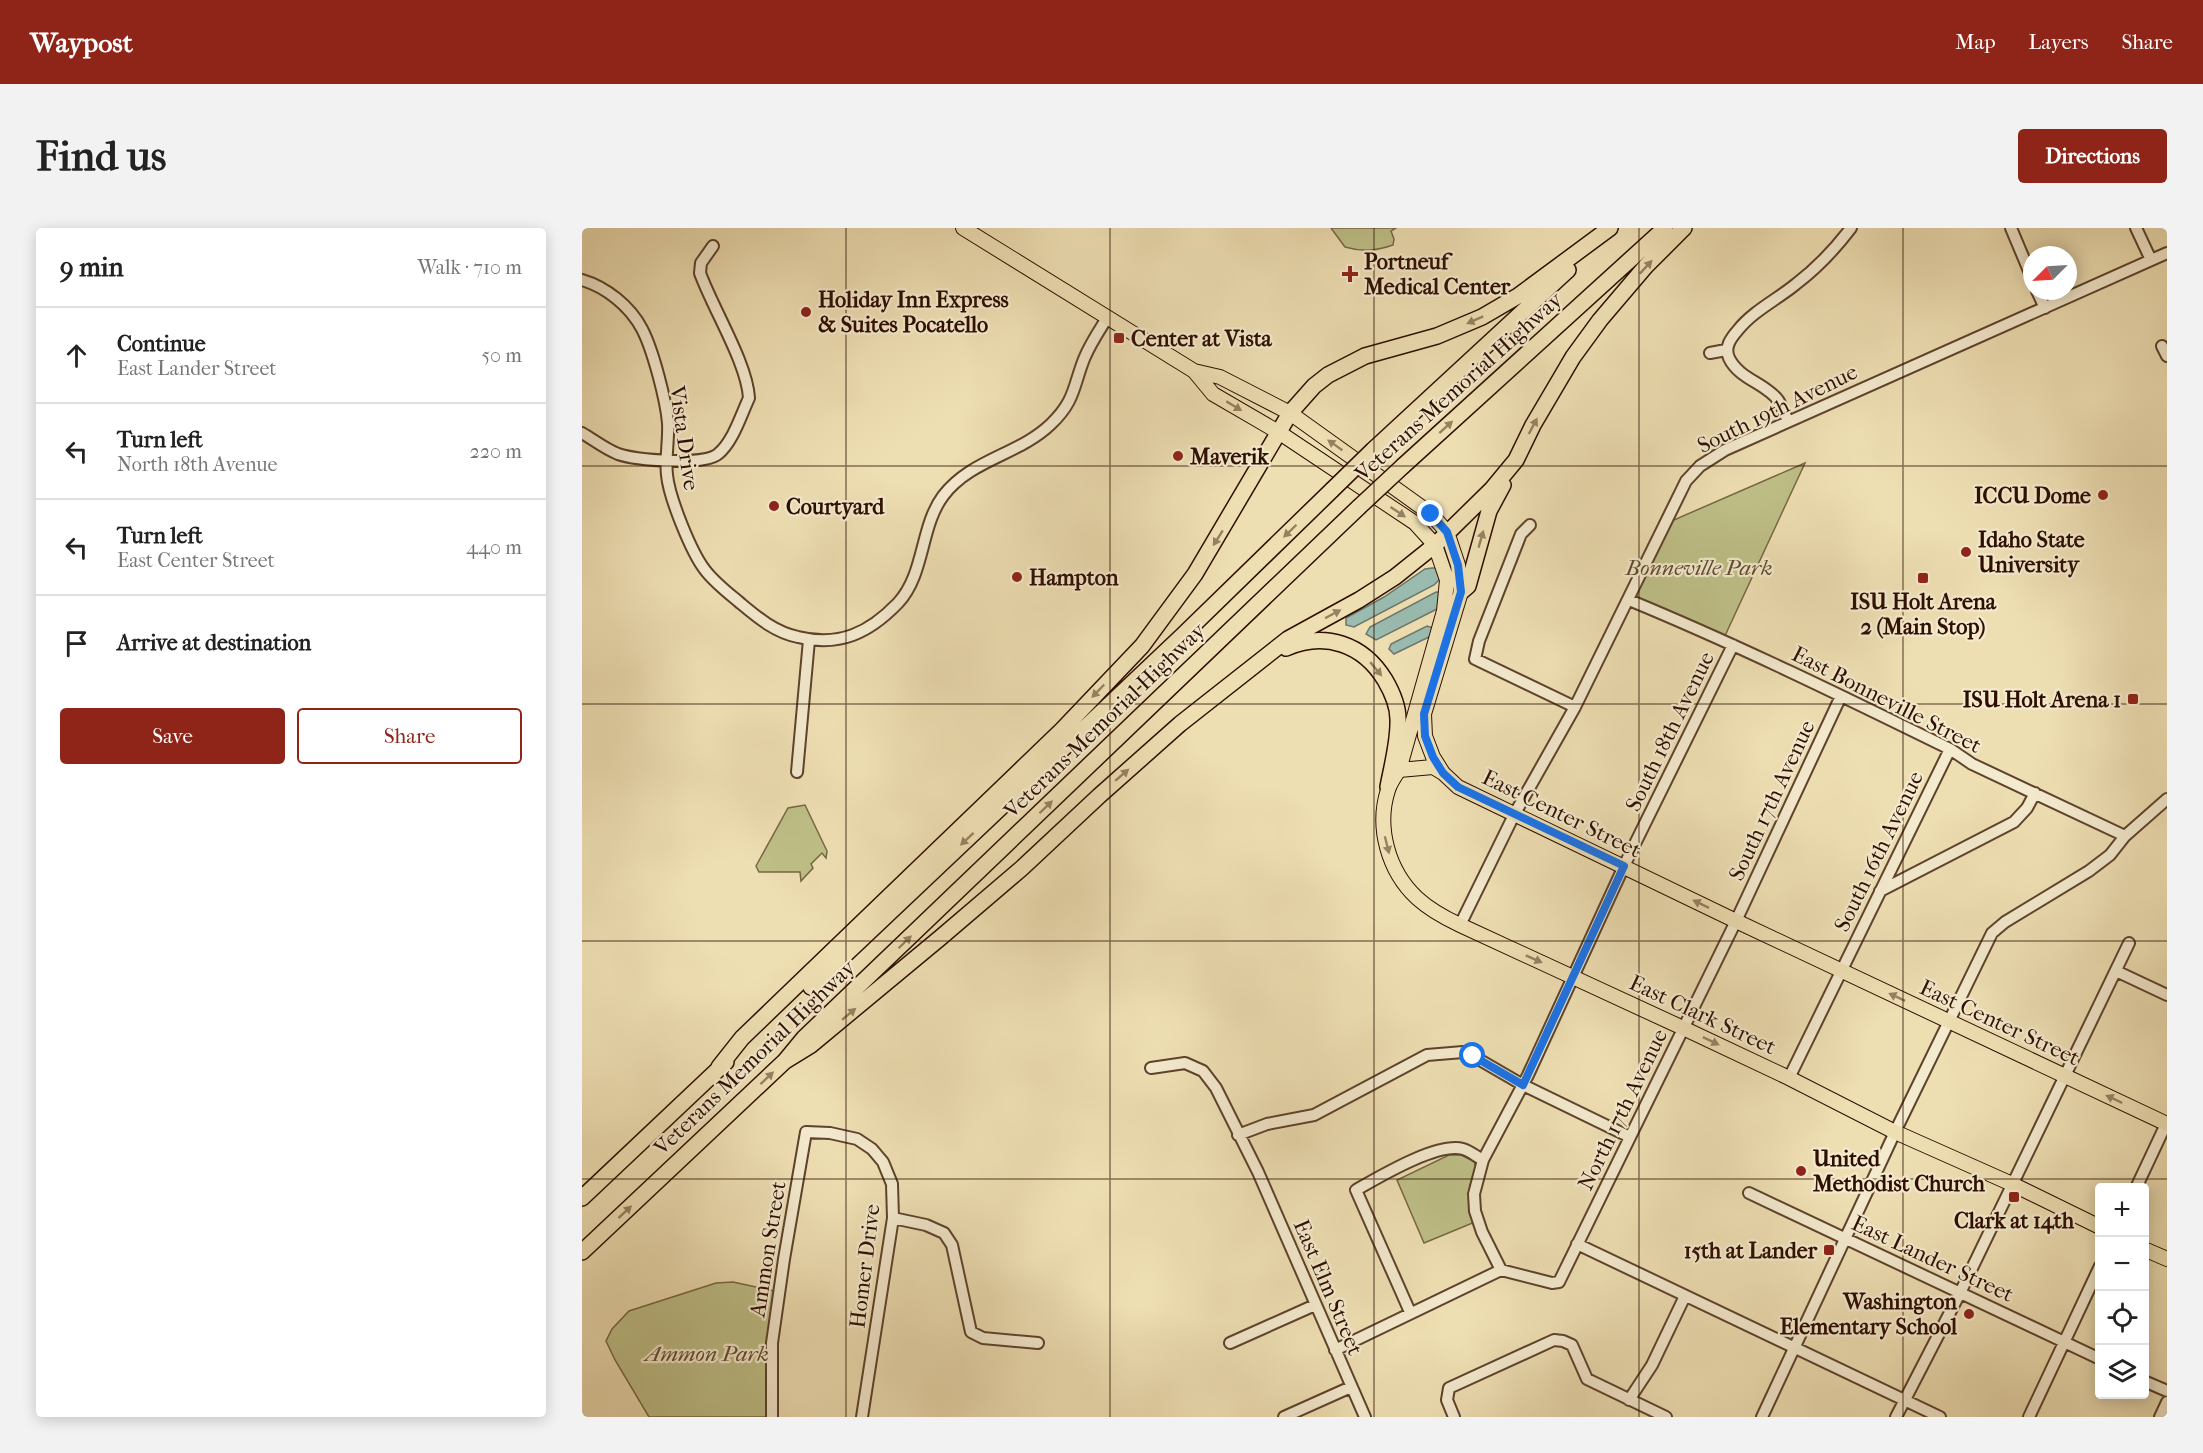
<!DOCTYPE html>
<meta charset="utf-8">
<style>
body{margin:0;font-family:"IM FELL French Canon",serif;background:#f2f2f2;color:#222}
.controls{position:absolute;right:18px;bottom:18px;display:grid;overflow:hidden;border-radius:6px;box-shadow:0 3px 15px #0003}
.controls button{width:54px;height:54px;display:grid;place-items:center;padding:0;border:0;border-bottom:2px solid #e0e0e0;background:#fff;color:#222;font:30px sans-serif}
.compass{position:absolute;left:1441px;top:18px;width:54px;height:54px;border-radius:50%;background:#fff;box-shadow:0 3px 15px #0003;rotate:246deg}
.stop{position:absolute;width:18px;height:18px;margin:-14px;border:4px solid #1a73e8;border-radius:50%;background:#fff}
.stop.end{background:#1a73e8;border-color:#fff;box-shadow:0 2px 6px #0008}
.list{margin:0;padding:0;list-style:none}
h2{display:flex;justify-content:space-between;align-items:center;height:78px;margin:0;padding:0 24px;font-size:26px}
h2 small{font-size:20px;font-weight:400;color:#767676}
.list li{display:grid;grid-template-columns:39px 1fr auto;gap:18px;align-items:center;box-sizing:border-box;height:96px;padding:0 24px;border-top:2px solid #e0e0e0}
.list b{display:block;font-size:22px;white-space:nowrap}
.list p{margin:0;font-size:20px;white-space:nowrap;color:#767676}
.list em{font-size:20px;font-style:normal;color:#767676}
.actions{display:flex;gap:12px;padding:18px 24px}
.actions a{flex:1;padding:14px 0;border:2px solid #8f2418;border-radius:6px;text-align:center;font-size:21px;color:#8f2418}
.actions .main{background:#8f2418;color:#fff}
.icon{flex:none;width:33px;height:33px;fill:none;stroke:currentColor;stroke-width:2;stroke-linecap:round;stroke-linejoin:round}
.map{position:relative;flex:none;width:1585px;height:1189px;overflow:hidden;border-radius:6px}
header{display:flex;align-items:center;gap:36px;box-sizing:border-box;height:84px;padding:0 30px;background:#8f2418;color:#fff}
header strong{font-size:28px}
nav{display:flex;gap:33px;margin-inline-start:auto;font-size:21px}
.intro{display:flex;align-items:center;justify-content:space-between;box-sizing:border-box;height:144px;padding:0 36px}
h1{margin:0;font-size:42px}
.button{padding:15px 27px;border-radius:6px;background:#8f2418;color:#fff;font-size:21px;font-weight:700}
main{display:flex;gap:36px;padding:0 36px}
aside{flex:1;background:#fff;border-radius:6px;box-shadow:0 3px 15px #0003}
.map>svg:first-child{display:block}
</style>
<header>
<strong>Waypost</strong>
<nav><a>Map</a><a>Layers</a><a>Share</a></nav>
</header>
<div class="intro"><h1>Find us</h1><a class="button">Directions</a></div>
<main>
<aside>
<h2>9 min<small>Walk · 710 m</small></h2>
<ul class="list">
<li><svg class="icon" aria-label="ahead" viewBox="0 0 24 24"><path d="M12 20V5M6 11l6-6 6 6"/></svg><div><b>Continue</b><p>East Lander Street</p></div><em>50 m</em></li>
<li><svg class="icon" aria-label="left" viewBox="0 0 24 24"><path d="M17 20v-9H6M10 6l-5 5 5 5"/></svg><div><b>Turn left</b><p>North 18th Avenue</p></div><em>220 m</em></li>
<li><svg class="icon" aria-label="left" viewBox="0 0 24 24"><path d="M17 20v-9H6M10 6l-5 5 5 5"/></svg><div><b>Turn left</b><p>East Center Street</p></div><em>440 m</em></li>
<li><svg class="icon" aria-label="arrive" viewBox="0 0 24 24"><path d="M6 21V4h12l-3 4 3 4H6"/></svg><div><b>Arrive at destination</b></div></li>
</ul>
<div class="actions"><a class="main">Save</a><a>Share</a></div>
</aside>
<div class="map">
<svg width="1585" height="1189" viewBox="0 0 1585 1189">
<rect width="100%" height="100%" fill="#eedfb3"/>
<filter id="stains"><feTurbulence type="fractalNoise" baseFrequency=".00333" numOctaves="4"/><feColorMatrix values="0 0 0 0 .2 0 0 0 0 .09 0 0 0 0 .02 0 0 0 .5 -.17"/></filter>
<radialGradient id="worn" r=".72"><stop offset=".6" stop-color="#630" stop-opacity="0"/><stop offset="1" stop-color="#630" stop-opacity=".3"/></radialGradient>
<!-- green -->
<path fill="#bfc088" stroke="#766744" stroke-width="1.5" d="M749,0H814L809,3L812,11L811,17C794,23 780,24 763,19Z
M1223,235L1141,412L1049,368L1078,298Z
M223,577L245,623L244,630L240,625L229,636L231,640L219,653L218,644H177L174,638L206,580Z
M867,927H879L892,933C895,941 893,943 890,951C884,964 891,981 893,994L842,1015L815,952Z
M151,1054L197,1064L190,1189H67L33,1132L24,1113L30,1101L47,1083L134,1055Z"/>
<!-- water -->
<path fill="#9abcb1" stroke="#6e766a" stroke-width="1.5" d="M850,340H857L861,348L852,357L772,399L764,397V390L802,369L843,341Z
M854,364L861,365V378L794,412L784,406L788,399Z
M845,398L851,400L849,408L812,426L807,421L809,416Z"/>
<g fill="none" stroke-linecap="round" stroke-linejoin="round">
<defs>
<path id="minor" d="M1429,0L1450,50
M1554,0L1569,32
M0,52C24,59 48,78 60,101C71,122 84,172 86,195C87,212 83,230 85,247C87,269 109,324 123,342C132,354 145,364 157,374C175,389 192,404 216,409C258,419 287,405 316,375C343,346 338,299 361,268C389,231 437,227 469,196C493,173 491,159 502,131C508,116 517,103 525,90
M1455,63L1463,80
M1580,118L1585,128
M1128,125L1144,122
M1206,193C1203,187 1200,178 1196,172C1183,155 1157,151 1147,130C1142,119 1149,110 1156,102C1171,83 1196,71 1214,56C1235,40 1253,21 1269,0
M0,205C12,212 23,221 36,226C54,232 122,238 136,226C151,214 159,187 167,170C165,135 131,81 118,45L119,35L131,18
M948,297L939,306L897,413L893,431L993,479
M1047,372C1156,417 1262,469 1368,521L1390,536L1543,608
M215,544L227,412
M1298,663L1432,594L1445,580L1453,565
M878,697L932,587L993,479L1104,253L1118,238L1143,222L1585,25
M1534,743L1585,767
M569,840L603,835L621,843L634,860L676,944L783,1189
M1207,850L1368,521
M656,907L685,896L732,887L845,827L881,824L891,828L941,857L1048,909
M1554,960L1585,894
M1167,965L1518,1131
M311,990L344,997L362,1005L370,1017L389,1104L401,1110L456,1115
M995,1016L1358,1189
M919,1042L900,1004L893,983L892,966L901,932L946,847L1042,638L1151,417
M828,1084L774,962C797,949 855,914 881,921C888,923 895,929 901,932
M648,1115L733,1077
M753,1122L919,1042L970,1055L977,1054L1154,693L1259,468
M1562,1153L1585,1163
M1047,1172L1070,1137L1103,1068
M190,1189V1115L202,1031L224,904L248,905L275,911L290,921L301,934L310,956L311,990L280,1189
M702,1189L769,1159
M872,1189L865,1172L867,1160L972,1112L981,1113L990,1117L1005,1151L1084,1189
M1180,1189L1313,904L1410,705L1423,694L1507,643L1528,627L1543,608L1585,571
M1314,1189L1378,1065L1547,715
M1447,1189L1518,1038
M1578,1189L1585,1174"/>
<path id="major" d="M381,0L612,143L638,149L708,185L849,286L865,304L876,337L879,364L842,486L843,508L851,529L861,545L876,559L1154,693L1585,896
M612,143L631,166L698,205L833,295L853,317L865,352L862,383L817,542C813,548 808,555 806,562C794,599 806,643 835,670C848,682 863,690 878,697L1101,800L1207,850L1313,904L1430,956L1518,999
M817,542L851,539L861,545
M1562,1021L1585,1031"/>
<path id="highway" d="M791,222L986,42
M821,238L1083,0
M879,364L886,358L907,283L921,257
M704,420C743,403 781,416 803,452C810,464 816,477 816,491C817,513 810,537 806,559
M229,759L601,407L750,262
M203,833L229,817L358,710L440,640L517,568L598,496L706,411L777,372L813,349L853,317L910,261L934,232L951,197L991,129L1018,92L1064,38L1102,0
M137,839L160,810L480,502L560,418L613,346L708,185L732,158L746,147L783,128L855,108L900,89L936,68L1028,0
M0,970L144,834
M0,1024L203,833L222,810L777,279"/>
</defs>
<!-- minor casing -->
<use href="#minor" stroke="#5d422d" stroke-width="14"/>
<!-- major casing -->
<use href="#major" stroke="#2d0e00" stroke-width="16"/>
<!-- highway casing -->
<use href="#highway" stroke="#2d0e00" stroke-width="18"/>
<!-- minor -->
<use href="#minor" stroke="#f4eace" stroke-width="10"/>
<!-- major -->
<use href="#major" stroke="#eedfb3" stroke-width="14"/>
<!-- highway -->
<use href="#highway" stroke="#eedfb3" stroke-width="15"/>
<defs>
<path id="highway-bridge" d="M750,262L791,222
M777,279L821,238"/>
</defs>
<!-- highway-bridge casing -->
<use href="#highway-bridge" stroke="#2d0e00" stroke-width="18" stroke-linecap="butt"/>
<!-- highway-bridge -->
<use href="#highway-bridge" stroke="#eedfb3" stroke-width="15"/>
</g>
<!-- one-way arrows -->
<defs><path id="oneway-solid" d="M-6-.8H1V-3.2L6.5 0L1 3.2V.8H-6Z" transform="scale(1.5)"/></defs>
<g fill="#978162">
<use href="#oneway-solid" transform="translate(1064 39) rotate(-47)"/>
<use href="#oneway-solid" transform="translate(893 92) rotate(156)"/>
<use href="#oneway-solid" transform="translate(652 178) rotate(31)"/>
<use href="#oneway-solid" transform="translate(951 198) rotate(-62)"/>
<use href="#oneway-solid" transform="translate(864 199) rotate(-42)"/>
<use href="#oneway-solid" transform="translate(753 217) rotate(-145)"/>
<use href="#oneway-solid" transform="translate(816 284) rotate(34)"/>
<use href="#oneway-solid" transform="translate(708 303) rotate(136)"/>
<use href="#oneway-solid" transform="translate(636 310) rotate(122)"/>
<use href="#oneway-solid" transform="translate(899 311) rotate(-74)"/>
<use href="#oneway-solid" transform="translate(751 386) rotate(-28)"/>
<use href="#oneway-solid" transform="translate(794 441) rotate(50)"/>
<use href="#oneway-solid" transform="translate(516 463) rotate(134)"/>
<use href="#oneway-solid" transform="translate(540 547) rotate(-41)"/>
<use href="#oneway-solid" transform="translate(464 579) rotate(-44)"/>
<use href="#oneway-solid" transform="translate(385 611) rotate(137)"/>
<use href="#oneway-solid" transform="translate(805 617) rotate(76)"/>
<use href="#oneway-solid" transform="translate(1119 676) rotate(-154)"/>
<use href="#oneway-solid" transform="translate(323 714) rotate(-44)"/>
<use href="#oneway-solid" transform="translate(952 731) rotate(24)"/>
<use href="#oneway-solid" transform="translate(1315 769) rotate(-155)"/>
<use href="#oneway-solid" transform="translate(267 786) rotate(-40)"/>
<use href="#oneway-solid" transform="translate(1129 813) rotate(26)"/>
<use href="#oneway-solid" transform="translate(185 850) rotate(-43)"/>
<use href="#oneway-solid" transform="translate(1532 871) rotate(-155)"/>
<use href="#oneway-solid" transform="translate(43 984) rotate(-43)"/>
</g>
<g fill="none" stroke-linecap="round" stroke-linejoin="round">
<!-- route -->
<path stroke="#1a73e8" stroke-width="8" d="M849,286L865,304L876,337L879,364L842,486L843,508L851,529L861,545L876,559L1042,638L941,857L891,828"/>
</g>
<!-- grid -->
<path fill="none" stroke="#2d0e00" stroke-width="1.5" stroke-opacity="0.55" d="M264,0V1189M528,0V1189M792,0V1189M1057,0V1189M1321,0V1189M0,238H1585M0,476H1585M0,713H1585M0,951H1585"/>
<!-- markers -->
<g fill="#8f2418" stroke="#f4eace" stroke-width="2">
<path d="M765 37h6v6h6v6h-6v6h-6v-6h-6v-6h6z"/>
<circle cx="224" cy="84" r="6"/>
<rect x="531" y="104" width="12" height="12" rx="3"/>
<circle cx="596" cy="228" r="6"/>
<circle cx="1521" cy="267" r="6"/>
<circle cx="192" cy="278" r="6"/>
<circle cx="1384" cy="324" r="6"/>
<circle cx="435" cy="349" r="6"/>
<rect x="1335" y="344" width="12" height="12" rx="3"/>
<rect x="1545" y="465" width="12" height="12" rx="3"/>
<circle cx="1219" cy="943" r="6"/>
<rect x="1426" y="963" width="12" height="12" rx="3"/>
<rect x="1241" y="1016" width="12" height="12" rx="3"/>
<circle cx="1387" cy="1086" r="6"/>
</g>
<g text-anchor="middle" stroke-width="4.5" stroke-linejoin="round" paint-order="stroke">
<!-- poi labels -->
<g font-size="22" font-weight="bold" fill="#2d0e00" stroke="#f4eace" text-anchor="start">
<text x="782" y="41">Portneuf<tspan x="782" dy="25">Medical Center</tspan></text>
<text x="236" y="79">Holiday Inn Express<tspan x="236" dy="25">&amp; Suites Pocatello</tspan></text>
<text x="549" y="118">Center at Vista</text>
<text x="608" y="236">Maverik</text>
<text x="1509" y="275" text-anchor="end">ICCU Dome</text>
<text x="204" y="286">Courtyard</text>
<text x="1396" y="319">Idaho State<tspan x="1396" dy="25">University</tspan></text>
<text x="447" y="357">Hampton</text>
<text x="1341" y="381" text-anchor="middle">ISU Holt Arena<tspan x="1341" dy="25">2 (Main Stop)</tspan></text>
<text x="1539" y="479" text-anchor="end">ISU Holt Arena 1</text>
<text x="1231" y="938">United<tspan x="1231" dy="25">Methodist Church</tspan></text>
<text x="1432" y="1000" text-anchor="middle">Clark at 14th</text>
<text x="1235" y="1030" text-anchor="end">15th at Lander</text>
<text x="1375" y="1081" text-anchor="end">Washington<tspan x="1375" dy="25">Elementary School</tspan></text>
</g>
<!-- street labels -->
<g font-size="22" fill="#2d0e00" stroke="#f4eace">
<text transform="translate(876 158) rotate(-42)" y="8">Veterans Memorial Highway</text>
<text transform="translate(1195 180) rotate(-26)" y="8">South 19th Avenue</text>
<text transform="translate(103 210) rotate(82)" y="8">Vista Drive</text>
<text transform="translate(1305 471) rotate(27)" y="8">East Bonneville Street</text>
<text transform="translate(522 492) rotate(-44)" y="8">Veterans Memorial Highway</text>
<text transform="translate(1087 503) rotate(-64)" y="8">South 18th Avenue</text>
<text transform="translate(1189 572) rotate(-65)" y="8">South 17th Avenue</text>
<text transform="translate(980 585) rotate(26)" y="8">East Center Street</text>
<text transform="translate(1296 623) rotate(-64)" y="8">South 16th Avenue</text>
<text transform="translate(1121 786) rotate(25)" y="8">East Clark Street</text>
<text transform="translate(1418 794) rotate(25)" y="8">East Center Street</text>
<text transform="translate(172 829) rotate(-44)" y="8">Veterans Memorial Highway</text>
<text transform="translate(1040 881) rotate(-64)" y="8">North 17th Avenue</text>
<text transform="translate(185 1021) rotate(-81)" y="8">Ammon Street</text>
<text transform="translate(1351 1030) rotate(25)" y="8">East Lander Street</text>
<text transform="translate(282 1038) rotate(-83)" y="8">Homer Drive</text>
<text transform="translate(747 1059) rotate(67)" y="8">East Elm Street</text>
</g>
<!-- park labels -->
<g font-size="22" font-style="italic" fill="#604c30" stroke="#f4eace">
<text x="1117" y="347">Bonneville Park</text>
<text x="125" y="1133">Ammon Park</text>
</g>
</g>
<rect width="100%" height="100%" filter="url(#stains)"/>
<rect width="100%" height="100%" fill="url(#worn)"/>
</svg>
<div class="controls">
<button>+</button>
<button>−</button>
<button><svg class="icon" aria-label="locate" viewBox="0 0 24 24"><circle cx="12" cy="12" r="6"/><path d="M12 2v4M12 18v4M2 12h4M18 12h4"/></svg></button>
<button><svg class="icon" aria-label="layers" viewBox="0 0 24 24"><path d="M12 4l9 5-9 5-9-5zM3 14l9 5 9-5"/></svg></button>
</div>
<svg class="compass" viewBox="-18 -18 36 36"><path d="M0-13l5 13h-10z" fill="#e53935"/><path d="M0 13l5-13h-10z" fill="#767676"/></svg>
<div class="stop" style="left:891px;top:828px"></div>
<div class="stop end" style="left:849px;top:286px"></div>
</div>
</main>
